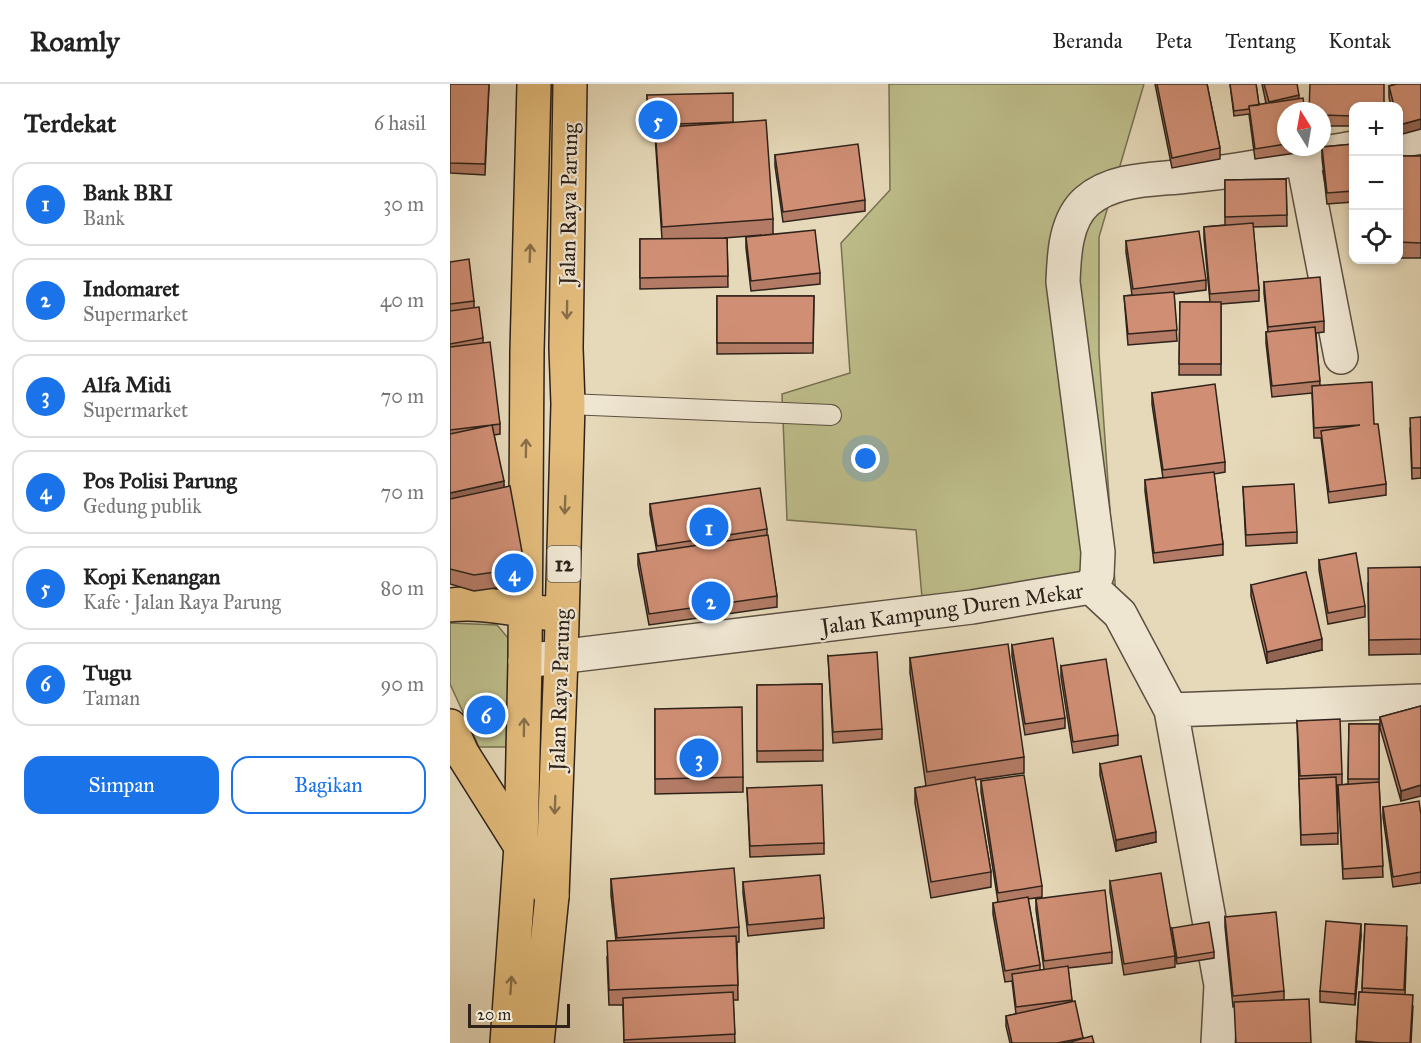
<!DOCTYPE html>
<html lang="id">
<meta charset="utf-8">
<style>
body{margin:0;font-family:"IM FELL Great Primer",serif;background:#f2f2f2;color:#222}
.controls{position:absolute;right:18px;top:18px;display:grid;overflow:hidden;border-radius:12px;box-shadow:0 3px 9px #0003}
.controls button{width:54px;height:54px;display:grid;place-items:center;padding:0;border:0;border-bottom:2px solid #e0e0e0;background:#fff;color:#222;font:30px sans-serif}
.compass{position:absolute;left:827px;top:18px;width:54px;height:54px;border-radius:50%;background:#fff;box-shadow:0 3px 9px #0003;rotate:349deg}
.scale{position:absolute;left:18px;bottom:15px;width:102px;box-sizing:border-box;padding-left:6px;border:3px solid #2e221a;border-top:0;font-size:16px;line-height:21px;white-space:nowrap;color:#2e221a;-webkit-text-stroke:4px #efe6d2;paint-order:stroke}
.you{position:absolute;left:416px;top:375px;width:21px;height:21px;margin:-15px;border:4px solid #fff;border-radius:50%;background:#1a73e8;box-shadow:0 0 0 9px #1a73e833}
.badge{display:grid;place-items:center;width:39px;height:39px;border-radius:50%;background:#1a73e8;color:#fff;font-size:20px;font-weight:700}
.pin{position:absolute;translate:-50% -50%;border:3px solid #fff;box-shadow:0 2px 6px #0006}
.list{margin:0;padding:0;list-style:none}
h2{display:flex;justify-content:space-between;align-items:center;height:78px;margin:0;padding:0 24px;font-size:26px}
h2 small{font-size:20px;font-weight:400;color:#767676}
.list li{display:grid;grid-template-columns:39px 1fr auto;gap:18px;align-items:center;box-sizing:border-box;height:84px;margin:0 12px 12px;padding:0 12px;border:2px solid #e0e0e0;border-radius:18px}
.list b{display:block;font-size:22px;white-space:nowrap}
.list p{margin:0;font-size:20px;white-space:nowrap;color:#767676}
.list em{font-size:20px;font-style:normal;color:#767676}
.actions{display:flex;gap:12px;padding:18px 24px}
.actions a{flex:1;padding:14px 0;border:2px solid #1a73e8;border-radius:18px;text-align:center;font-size:21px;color:#1a73e8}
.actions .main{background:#1a73e8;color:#fff}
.icon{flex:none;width:33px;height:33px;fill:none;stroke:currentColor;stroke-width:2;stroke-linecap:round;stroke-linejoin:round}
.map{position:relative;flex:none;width:971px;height:959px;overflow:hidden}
header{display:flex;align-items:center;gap:36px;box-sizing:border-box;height:84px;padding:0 30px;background:#fff;border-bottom:2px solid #e0e0e0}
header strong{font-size:28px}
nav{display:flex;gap:33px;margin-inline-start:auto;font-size:21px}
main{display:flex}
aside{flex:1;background:#fff}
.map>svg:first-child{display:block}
</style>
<header>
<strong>Roamly</strong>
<nav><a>Beranda</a><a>Peta</a><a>Tentang</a><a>Kontak</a></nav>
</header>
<main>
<aside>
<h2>Terdekat<small>6 hasil</small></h2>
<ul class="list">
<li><span class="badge">1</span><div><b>Bank BRI</b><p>Bank</p></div><em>30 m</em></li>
<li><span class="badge">2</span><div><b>Indomaret</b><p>Supermarket</p></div><em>40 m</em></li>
<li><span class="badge">3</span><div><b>Alfa Midi</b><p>Supermarket</p></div><em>70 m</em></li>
<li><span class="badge">4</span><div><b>Pos Polisi Parung</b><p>Gedung publik</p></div><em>70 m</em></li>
<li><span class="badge">5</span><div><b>Kopi Kenangan</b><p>Kafe · Jalan Raya Parung</p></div><em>80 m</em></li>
<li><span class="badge">6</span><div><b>Tugu</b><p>Taman</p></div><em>90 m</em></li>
</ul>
<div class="actions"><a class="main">Simpan</a><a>Bagikan</a></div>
</aside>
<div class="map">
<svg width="971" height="959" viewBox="0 0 971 959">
<rect width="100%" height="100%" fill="#e6d9b9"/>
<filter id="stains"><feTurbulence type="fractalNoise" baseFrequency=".00333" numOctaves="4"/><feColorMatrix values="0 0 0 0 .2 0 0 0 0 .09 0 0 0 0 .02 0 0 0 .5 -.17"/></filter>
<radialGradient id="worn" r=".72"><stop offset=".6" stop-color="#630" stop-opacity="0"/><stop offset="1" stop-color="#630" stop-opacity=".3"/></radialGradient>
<!-- green -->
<path fill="#bdbd8a" stroke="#767052" stroke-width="1.5" d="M439,0H694L649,153V269L666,513L474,536L466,446L337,436L332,310L400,289L391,159L440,106Z
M0,539L47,541L63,560L56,663H29L0,600Z"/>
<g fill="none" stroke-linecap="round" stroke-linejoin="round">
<defs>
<path id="service" d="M118,320L381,331"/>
<path id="minor" d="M948,57L971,53
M852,72L891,273
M641,503L647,491L648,468L613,198C614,172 615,136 637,117C664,94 703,96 737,92C760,90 783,87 805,83C838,77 870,69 904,64
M75,577L522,523L641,503L670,530L721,626L971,617
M721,626L771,901L768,959"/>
<path id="primary" d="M0,642L12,669L102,812"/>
<path id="trunk" d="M0,521C32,517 64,526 96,529
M57,959L71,762L75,577L77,267L84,0
M87,959L102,812L111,574L118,320L116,264L120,0"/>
</defs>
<!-- service casing -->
<use href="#service" stroke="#5c5042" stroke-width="22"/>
<!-- minor casing -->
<use href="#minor" stroke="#5c5042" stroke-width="36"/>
<!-- primary casing -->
<use href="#primary" stroke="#2e221a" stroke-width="36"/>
<!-- trunk casing -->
<use href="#trunk" stroke="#2e221a" stroke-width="36"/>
<!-- service -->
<use href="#service" stroke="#efe6d2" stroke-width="20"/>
<!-- minor -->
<use href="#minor" stroke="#efe6d2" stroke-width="33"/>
<!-- primary -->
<use href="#primary" stroke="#e3bc7c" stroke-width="33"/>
<!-- trunk -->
<use href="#trunk" stroke="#e3bc7c" stroke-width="33"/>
</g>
<!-- wall -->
<path fill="#b37b65" stroke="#2e221a" stroke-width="1.5" d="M0,0H39L35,91L0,89Z
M705,0H757L770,64V75L722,84Z
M780,0H806L809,21L816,19L812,0H847L836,27V63H860V67L805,75L799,30L784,32Z
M942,0H971L949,51L948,22H941L939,13V2L942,1Z
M197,11L283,39L323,135V150L370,189V200L301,207L296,164V153L312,151L274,154H277L278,203L190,205V155H212L205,51H198Z
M903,22V42H872V27Z
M903,60V118L877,120L872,74V63Z
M325,71L415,116V127L333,138L325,82Z
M948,72H971V174H948Z
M836,95L837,142L803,143L809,206V217L771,220V291H729L730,218H760L754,154V143L775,141V96Z
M676,157L756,196V206L724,210L727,257L678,261L674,212L682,211L676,168Z
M0,178L24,217V224L33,254V258L50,340V350L44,351L54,403L75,484V500L24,507L0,500Z
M814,198L874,237V248L866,249L870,301L924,340L936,400V411L879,419L871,354H864L862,309L822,313L816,259V248H818L814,209Z
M267,212H364L363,269L267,270Z
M702,309L775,378V388L764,390L773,460V471L704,479L695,407V396L713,394L702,320Z
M971,333V394L962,395L960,344Z
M793,403L847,448V459L796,462Z
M200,420L317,445V451L327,512V523L199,541L188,481V470L207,468L200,430Z
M869,476L915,522V533L878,540L869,486Z
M971,483V570L919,571L918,499Z
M801,501L872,566L817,579L801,512Z
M562,561L615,634V644L575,651L562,572Z
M378,572L432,645V655L383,659Z
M460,574L574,673V689L525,696L541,788V803L481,814L465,719V704L476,702L460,589Z
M611,582L668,651V661L623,669L611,593Z
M372,600L373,677L307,678V601Z
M971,622L951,717L930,644V633Z
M205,625L293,693V708L205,710Z
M847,637L892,690V701L898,700L899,640H929V698L933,793L893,795L888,701H887L888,760L851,761Z
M650,680L706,758L666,767L650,691Z
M531,697L592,802V813L578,815L590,881V886H594L586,826V815L662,868V879L618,884L622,918L633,954L644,959H560L556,942V932L566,930L562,897L555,898L543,830V819L548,818L531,708Z
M297,704L374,759V770L300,773Z
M933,723L971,731V799L943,803L933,733Z
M161,795L289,843V858H287L288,916H283L285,959H174L173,921H159L157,873L166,857L161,811Z
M660,797L725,872V883L674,891L660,808Z
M293,798L374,834V844L298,852L293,809Z
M775,833L834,907V916L783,923L775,843Z
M915,840L957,853L955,911L963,922L961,959H906L909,908H912Z
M722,844L764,868V874L727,880Z
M911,851L905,921L870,918V907Z"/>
<!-- shaded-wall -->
<path fill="#926452" stroke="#2e221a" stroke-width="1.5" d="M849,11V22L819,29V18Z
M971,35V45L949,51V41Z
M54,397V413L0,424V409Z
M872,555V566L817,579V568Z
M971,701V712L951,717V707Z
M706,748V758L666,767V756Z
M911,840V851L905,921V910Z
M633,954V959H607Z"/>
<!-- building -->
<path fill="#d08f75" stroke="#2e221a" stroke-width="1.5" d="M0,0H39L35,80L0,79Z
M707,0H757L770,64L722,74Z
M780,0H806L809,21L799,22V25L784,27Z
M814,0H847L849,11L819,18Z
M860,0H934V22H903V32L872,31V27H859Z
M947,0H971V35L949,41L948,22H944L939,2Z
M283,9V38L198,41L197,11Z
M853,14L855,27H836V60L805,65L799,22Z
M316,36L323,135L212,143L205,44Z
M408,60L415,116L333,128L325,71Z
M903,60V107L877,109L872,63Z
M948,72H971V159L948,158Z
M836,95L837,131L775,133V96Z
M803,139L809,206L760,210L754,143Z
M365,146L370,189L301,197L296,153Z
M749,147L756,196L683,205L676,157Z
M277,154L278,192L190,194V155Z
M19,175L24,217L0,220V178Z
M870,193L874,237L818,243L814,198Z
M724,208L727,246L678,250L674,212Z
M267,212H364L363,259H267Z
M730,218H771V280H729Z
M29,223L33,254L0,260V227Z
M865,243L870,297L822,302L816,248Z
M40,258L50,340L0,346V263Z
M922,298L924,340H928L936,400L879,408L871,347L910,341L864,344L862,302Z
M765,300L775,378L713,386L702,309Z
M971,333V384H962L960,334Z
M42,341L54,397L0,409V350Z
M764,388L773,460L704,469L695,396Z
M844,400L847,448L796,451L793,403Z
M60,402L75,484L24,491L0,485V415Z
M310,404L317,445L207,462L200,420Z
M318,451L327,512L199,530L188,470Z
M906,469L915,522L878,529L869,476Z
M971,483V555L919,556L918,484Z
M856,488L872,555L817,568L801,501Z
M603,554L615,634L575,640L562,561Z
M558,560L574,673L477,688L460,574Z
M427,568L432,645L383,648L378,572Z
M656,575L668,651L623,658L611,582Z
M372,600L373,666L307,667V601Z
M971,622V701L951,707L930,633Z
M292,623L293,693L205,695V625Z
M890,635L892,690L850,692L847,637Z
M899,640H929V695H898Z
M691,672L706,748L666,756L650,680Z
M574,691L592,802L548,809L531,697Z
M525,693L541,788L481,798L465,704Z
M886,693L888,749L851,751L849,695Z
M929,698L933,782L893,785L888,701Z
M372,701L374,759L300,762L297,704Z
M969,717L971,731V788L943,793L933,723Z
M284,784L289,843L167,854L161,795Z
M711,789L725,872L674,880L660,797Z
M370,791L374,834L298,841L293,798Z
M655,806L662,868L594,877L586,815Z
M578,813L590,881L555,887L543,819Z
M826,828L834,907L783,912L775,833Z
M876,837L911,840L905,910L870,907Z
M759,838L764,868L727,874L722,844Z
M915,840L957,842L954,906L912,904Z
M286,852L288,901L159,906L157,857Z
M618,882L622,916L566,923L562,890Z
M283,908L285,950L174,956L173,914Z
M909,908L963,911L960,959H931L906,957Z
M859,915L861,959H786L784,918Z
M625,917L633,954L607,959H562L556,932Z
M642,952L644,959H617Z"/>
<!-- one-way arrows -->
<defs><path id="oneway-shaft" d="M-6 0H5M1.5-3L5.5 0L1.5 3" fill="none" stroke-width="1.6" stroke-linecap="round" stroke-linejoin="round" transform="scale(1.5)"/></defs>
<g stroke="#886f4b">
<use href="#oneway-shaft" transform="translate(80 169) rotate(-88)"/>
<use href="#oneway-shaft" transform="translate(117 226) rotate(91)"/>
<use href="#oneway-shaft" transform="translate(76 364) rotate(-89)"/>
<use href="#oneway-shaft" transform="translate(115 421) rotate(92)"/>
<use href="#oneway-shaft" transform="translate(74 643) rotate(-89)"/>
<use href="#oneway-shaft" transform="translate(105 721) rotate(92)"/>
<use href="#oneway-shaft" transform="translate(61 901) rotate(-86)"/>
</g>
<g text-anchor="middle" stroke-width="4.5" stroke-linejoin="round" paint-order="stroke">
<!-- shield labels -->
<rect fill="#efe6d2" stroke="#685d51" stroke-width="1.5" x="97.5" y="462" width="33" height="36" rx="4.5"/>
<g font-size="21" font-weight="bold" fill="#2e221a">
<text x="114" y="487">12</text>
</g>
<!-- street labels -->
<g font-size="22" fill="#2e221a" stroke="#efe6d2">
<text transform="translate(118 120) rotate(-89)" y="8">Jalan Raya Parung</text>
<text transform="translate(502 524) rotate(-8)" y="8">Jalan Kampung Duren Mekar</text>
<text transform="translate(109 606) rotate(-88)" y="8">Jalan Raya Parung</text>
</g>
</g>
<rect width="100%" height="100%" filter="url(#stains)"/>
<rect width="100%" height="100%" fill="url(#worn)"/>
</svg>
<div class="controls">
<button>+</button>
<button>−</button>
<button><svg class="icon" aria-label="locate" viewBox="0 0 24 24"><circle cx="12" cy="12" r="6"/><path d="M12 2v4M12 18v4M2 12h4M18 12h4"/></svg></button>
</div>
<svg class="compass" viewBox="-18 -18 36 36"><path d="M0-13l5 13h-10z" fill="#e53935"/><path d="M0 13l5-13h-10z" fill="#767676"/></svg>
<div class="scale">20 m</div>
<div class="you"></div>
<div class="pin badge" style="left:259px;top:443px">1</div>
<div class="pin badge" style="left:261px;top:517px">2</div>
<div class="pin badge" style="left:249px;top:674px">3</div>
<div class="pin badge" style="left:64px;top:489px">4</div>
<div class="pin badge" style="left:208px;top:36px">5</div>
<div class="pin badge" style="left:36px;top:631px">6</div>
</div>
</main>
